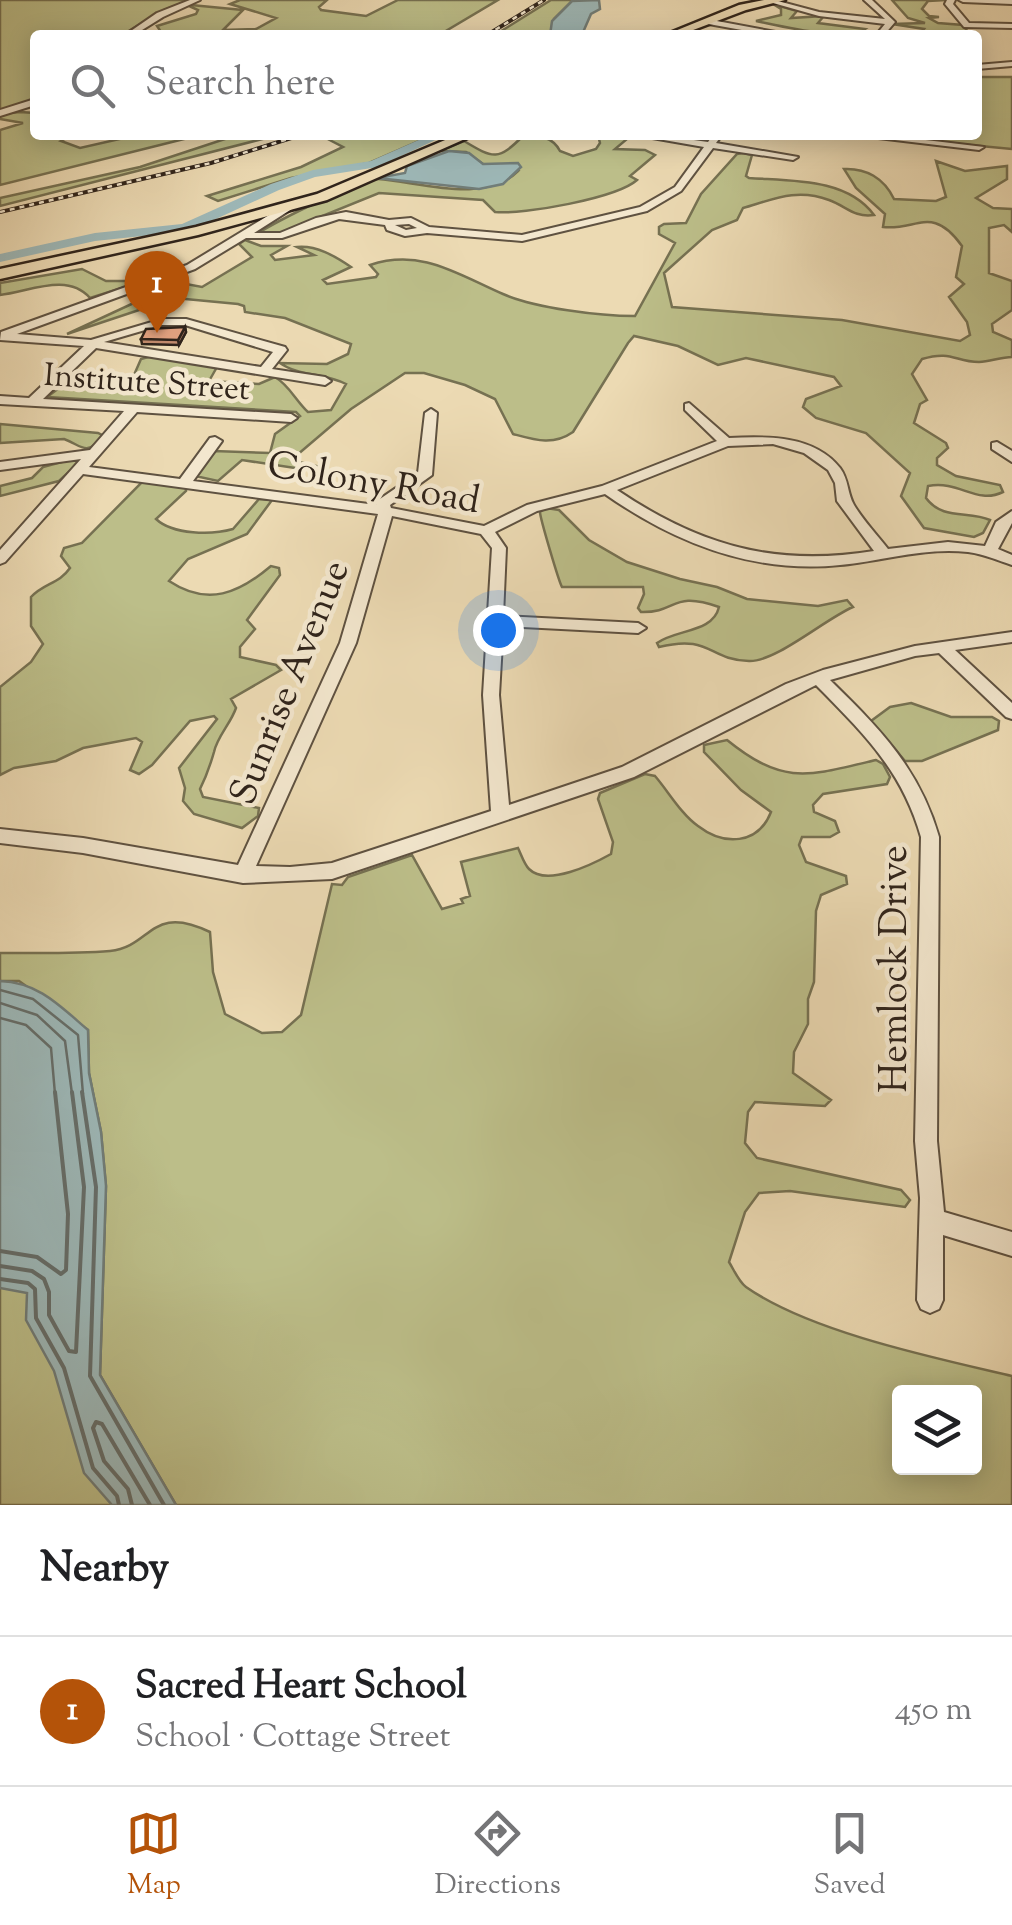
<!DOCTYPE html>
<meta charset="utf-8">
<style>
body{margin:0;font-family:"Sorts Mill Goudy",serif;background:#f2f2f2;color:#202124}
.controls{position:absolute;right:30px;bottom:30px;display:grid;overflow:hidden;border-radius:10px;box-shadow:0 5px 25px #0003}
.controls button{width:90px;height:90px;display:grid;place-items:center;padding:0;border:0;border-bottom:2px solid #e0e0e0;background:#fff;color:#202124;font:50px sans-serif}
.you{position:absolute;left:498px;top:630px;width:35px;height:35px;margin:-25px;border:8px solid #fff;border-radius:50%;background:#1a73e8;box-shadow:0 0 0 15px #1a73e833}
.badge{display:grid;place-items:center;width:65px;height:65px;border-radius:50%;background:#b45309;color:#fff;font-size:32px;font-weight:700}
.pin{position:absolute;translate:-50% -82px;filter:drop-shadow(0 2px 5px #0008)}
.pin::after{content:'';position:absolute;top:52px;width:35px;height:30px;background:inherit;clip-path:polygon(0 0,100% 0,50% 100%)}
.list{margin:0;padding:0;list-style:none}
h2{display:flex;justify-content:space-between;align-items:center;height:130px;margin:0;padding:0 40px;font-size:42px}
h2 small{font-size:32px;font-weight:400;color:#757577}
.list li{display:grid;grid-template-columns:65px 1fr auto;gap:30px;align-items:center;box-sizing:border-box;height:150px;padding:0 40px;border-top:2px solid #e0e0e0}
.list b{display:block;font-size:38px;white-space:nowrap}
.list p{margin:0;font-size:32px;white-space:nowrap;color:#757577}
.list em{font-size:32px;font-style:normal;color:#757577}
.icon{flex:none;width:55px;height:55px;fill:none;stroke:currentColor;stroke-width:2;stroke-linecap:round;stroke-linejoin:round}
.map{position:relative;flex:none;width:1012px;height:1505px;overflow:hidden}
.search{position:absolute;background:#fff;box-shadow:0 5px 25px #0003;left:30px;right:30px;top:30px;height:110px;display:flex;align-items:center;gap:25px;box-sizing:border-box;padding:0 35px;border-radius:10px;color:#757577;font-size:38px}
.sheet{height:280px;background:#fff}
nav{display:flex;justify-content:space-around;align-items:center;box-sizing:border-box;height:140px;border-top:2px solid #e0e0e0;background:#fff;font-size:28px;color:#757577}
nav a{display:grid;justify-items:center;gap:5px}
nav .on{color:#b45309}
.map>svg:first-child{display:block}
</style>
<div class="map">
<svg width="1012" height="1505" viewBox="0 0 1012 1505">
<rect width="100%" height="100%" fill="#ecdab3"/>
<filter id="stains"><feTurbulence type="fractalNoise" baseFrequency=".002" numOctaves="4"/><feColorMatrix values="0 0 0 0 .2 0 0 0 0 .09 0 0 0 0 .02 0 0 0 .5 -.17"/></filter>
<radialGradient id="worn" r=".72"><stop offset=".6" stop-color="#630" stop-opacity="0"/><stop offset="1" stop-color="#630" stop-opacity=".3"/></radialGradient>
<!-- green -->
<path fill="#bcbe89" stroke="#767152" stroke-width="2.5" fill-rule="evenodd" d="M0,0H191L164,10L122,35H35V99L0,111Z
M240,0H327L319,7L321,10L366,16L398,0H498L439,35H163L157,26L196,14L198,10L187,5H191L243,10L223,30L256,29L276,18L230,4Z
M551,0H573L554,19L550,35H495Z
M946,0L928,1L922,9L929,16L939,17L929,18L938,23L963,25L970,35H919L924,29L892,24L925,23L908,18L892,0Z
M773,4L797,11L791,18L824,16L818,23L865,29C845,42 781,26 756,21L781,15V9Z
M977,77H1012V149L864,135H977Z
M20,112L35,113V135H72L61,141L80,148L137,135H200L0,185V130L23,123L0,119V114Z
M237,135H278L0,206V198L140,167Z
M320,135H433L369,163L291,178L218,201L207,196L301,167L343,147Z
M524,135C539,135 553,137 560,151L573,156L596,149L600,143L598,135H623L627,139L615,149L645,150L655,155L630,176L637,180C617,198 523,215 495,212L483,200L379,193L283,232L258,233C276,222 361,178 378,179C420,182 484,205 518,171L483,164L466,152L439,151L464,141C494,159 498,161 524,135Z
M743,153L752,155L746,176L749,178C791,181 847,178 874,215C854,218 846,206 829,200C797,188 774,199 743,208L737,220L712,230L664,273L672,307L842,320L960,341L970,335L967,322L949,297L964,284L956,277L962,246C932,204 917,231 883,227L885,214L856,188L844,169C866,168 884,178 894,199L936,201L946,197L936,161L965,171L1007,166V179L976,198L993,208L1012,209V232L1004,225L989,228V273L1012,281V310L992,324L993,332L1012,340V357C1000,357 990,362 979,362C955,362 952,350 922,359L912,374L927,400L920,404L914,423L946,443L948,448L937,458V465L956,476L1000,485L1003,492C976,505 960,480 928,486L926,498C943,521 969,510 990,520L983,533L974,537L924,528L901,496L910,473L866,433L816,418L803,407L806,399L841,386L834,377L746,358L718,365L678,346L634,336L628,343L573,432C553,446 535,440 513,434L495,399L465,385L424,373H405L351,409L297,455L295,461L320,467L328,473L242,460L218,481L195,476L214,451L270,453L275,434L300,416L296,412L47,397L63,385L126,380L134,375L141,359L152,356L217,367L209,381L259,384L275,377C289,385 296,401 308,412L331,410L346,384C325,373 298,376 280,363L327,364L348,354L351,344L285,318L245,312L244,306L238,304L175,298L67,334L136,302L138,299L128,293L170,281L202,287L252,257L239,244L245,240L261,246H287L271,255L275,260L314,255L297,247C316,245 335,256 351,267L323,280L327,284L376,277L378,274L370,265C421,248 457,274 503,294C535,308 599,316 635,316L675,243L659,234V227L664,224L686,223L701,194L737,154Z
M82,269L106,281H144L90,298C67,272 29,292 0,295V283Z
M0,424L98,433L104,436C85,457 83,446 64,439L0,443Z
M69,460L81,461L59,481L0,496V486L32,478L43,467Z
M143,481L186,487V491L156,519C173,535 212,535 233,529L259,499L272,500L247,534L188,559L169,581C208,607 239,593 271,566L279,568L280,575L247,620L255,629L240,647V657L276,665L281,670L231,699L236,708C231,723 217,737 214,752C210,766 207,775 200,789L203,797L259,808L258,816L242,828L194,814L183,801L185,788L179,768L217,719L214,716L190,721L152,765L139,774L130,770L142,742L136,738L83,748L56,761L14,768L0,775V687L31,662L43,644L31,626V597C44,583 59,584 70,568L61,556L64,548L82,543Z
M546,508L559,510L589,540L627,562L680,579L717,587L747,599L818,606L847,600L853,607C825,619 776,662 749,661C708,660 711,634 659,647L657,643C676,629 713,633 719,607C671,590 678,613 641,612L638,608L644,594L643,587H562C559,582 540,518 540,512Z
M911,703L951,717H992L999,721L998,730L922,761H905L871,721L890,707Z
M727,740C784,786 808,776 876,760L883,764L890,777L887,784L823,794L813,805L814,812L835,821L839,832L830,837H802L799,845L806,862L846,876L847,884L821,895L816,911L814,982L808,999V1024L794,1052L793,1073L831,1100L825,1106L755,1102L748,1112L745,1143L757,1158L901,1190L910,1200L905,1207L790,1191L759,1193L745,1212L729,1262C734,1270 739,1282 746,1287C810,1332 935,1358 1012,1376V1505H176L100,1375L106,1186L101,1132L89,1073L88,1030L19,981H0V953C36,953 74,954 110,951C152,947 150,903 210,932L213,972L225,1014L262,1033L282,1032L301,1015L332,884L342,885L348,877L412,855L442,909L463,903L461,899L470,896L461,862L518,848C521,854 524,864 529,869C547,887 593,864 611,854L613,842L598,799L600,793L645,774L655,776C668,791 681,814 698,826C724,846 758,845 771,812L741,790L704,752V745ZM900,1392H974V1468H900Z
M0,1148L130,1505H0Z"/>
<!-- water -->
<path fill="#9db8b8" stroke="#717d79" stroke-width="2.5" d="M599,0L600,9L591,14L584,30L588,35H550L552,21L572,1Z
M449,151L469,153L483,164L518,163L521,167L503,184L479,189L377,178L405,173L407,166Z
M0,981C38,982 60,1006 88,1030L89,1073L101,1132L106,1186L100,1375L176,1505H112L84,1473L54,1371L26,1320L27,1293L0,1288Z"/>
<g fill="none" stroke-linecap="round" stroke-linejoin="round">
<!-- shore-far1 -->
<path stroke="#666e6a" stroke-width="2.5" d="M0,990L33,999L78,1035L83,1094
M0,1003L37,1015L65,1041L72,1094
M0,1018L26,1025L51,1048L55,1094"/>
<!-- shore -->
<path stroke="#666e6a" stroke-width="4" d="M82,1092L96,1187L90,1376L164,1505
M0,1251L37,1257L61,1274L66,1270L68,1214L55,1092
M0,1266L32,1271L44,1279L49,1292V1315L69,1351L76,1352L84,1187L72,1092
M0,1279L28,1283L35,1289L36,1318L64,1368L93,1468L117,1496L119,1505
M132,1505L128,1489L104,1461L93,1428L96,1422L102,1424L150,1505"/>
<!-- river -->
<path fill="#9db8b8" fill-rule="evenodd" d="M430,135H446L378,167L315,177L279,190L190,231L95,241L0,262V254L95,233L182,224L271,184L313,170L371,161Z"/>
<defs>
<path id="minor" d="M190,0H200L163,17L134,35H125L157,13Z
M774,0L819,12L885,19L864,0H872L895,22L884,35H876L885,24L819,16L766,1Z
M947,0H955L953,4L969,23L1012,24V28L964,27L945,4Z
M959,0H1012V4L963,2Z
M706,19L781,33L785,35H769L703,23Z
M1012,62V66L977,69V65Z
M35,99V105L0,116V110Z
M635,135H658L708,142L713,135H722L716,143L798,157L793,160L713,148L681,191L647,211L522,241L427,233L405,236L387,230L385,225L339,219L282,238H246L195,269L17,334L91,340L162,319H186L285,347L287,350L272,369L325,377L331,381L325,385L96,348L43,399L291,414L297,418L291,422L137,412L89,467L180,479L210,438L215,437L222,441L193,481L376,505L377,501L418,473L425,413L431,409L437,413L432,475L390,505L391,508L484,526L527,505L602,486L717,441L685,410V404L689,403L729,438C767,436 814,435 840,468C849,480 847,493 854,505C863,520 877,535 888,549L948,542L985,546L996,522L1012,511V523L998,549L1012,555V565C997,560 984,554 968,552C924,547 883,561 840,565C753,574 675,543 605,494L537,511L495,532L506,548L503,616L638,623L646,628L638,633L503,626L499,695L509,805L622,767L786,684L823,670L915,646L1012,632V642L955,650L1012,703V719L1006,717L939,653L915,656L830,680C880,729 919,768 939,837L937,1141L944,1212L1012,1232V1256L943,1235V1300L939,1309L930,1313L921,1309L917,1300L920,1198L915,1141L921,837C902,770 863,733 816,685L634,777L332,879L243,883L83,853L0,843V829L83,838L238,865L340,643L378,514L83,474L5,562L0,564V550L81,459L0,470V462L90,450L124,411L0,404V396L29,398L84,346L0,340L1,332L187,265L289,203L298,205L254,233H280L316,218L346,212L389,220L411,218L429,227L522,235L640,207L675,187L704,147ZM409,224L417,228L406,230L395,225ZM162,325H185L273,352L261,367L104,342ZM773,444L804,453L828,470L835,483L837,501L874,551C775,567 700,546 617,490L728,446ZM392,516L481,534L492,548L483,695L491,811L332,863L290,867L256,866L356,643Z
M853,135H884L984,147L979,150Z
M997,442L1012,451V462L992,449V443Z"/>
<path id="highway" d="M764,0H785L746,10L680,35H665L739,5Z
M457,135H474L327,200L198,235L0,279V269L196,227L317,194Z"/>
</defs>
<!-- minor casing -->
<use href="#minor" stroke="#5f5241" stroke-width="4"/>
<!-- highway casing -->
<use href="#highway" stroke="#30241b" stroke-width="5"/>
<!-- minor -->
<use href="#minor" fill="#f3e7ce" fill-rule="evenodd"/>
<!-- highway -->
<use href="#highway" fill="#ecdab3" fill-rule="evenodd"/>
<defs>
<path id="rail" d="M487,35L544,0
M0,212L211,163L301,135"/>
</defs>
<!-- rail casing -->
<use href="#rail" stroke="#30241b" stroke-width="4"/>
<!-- rail -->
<use href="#rail" stroke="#f3e7ce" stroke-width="2.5" stroke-dasharray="5" stroke-linecap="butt"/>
</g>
<!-- wall -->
<path fill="#c18a6c" stroke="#30241b" stroke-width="2.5" d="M185,327L186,332L179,345L142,344L141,339Z"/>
<!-- shaded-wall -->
<path fill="#9d7058" stroke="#30241b" stroke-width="2.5" d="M185,327L186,332L179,345L178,340Z"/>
<!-- building -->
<path fill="#e0a07e" stroke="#30241b" stroke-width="2.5" d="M185,327L178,340L141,339L146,329Z"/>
<g text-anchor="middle" stroke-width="9" stroke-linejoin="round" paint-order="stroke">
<!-- far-street labels -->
<g font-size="32" fill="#30241b" stroke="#f3e7ce">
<text transform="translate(147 381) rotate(4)" y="11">Institute Street</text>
</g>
<!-- street labels -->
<g font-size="38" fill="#30241b" stroke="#f3e7ce">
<text transform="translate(374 481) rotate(10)" y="13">Colony Road</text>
<text transform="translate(288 682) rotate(-68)" y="13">Sunrise Avenue</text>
<text transform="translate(893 969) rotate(-90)" y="13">Hemlock Drive</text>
</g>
</g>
<rect width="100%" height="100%" filter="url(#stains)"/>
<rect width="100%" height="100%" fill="url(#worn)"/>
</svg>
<div class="controls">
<button><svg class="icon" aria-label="layers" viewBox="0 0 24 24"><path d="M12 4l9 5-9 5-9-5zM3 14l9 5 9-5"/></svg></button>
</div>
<div class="you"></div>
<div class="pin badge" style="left:157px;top:333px">1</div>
<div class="search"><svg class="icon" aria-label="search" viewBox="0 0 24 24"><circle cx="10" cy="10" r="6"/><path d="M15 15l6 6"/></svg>Search here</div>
</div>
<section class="sheet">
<h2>Nearby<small></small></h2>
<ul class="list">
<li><span class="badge">1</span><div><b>Sacred Heart School</b><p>School · Cottage Street</p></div><em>450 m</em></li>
</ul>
</section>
<nav>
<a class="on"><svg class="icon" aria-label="map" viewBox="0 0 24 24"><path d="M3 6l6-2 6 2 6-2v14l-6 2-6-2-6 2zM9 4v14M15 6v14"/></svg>Map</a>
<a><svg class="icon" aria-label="directions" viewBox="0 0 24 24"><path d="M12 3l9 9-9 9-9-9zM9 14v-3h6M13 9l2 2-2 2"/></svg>Directions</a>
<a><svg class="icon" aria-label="saved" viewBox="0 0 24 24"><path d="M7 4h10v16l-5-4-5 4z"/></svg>Saved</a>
</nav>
